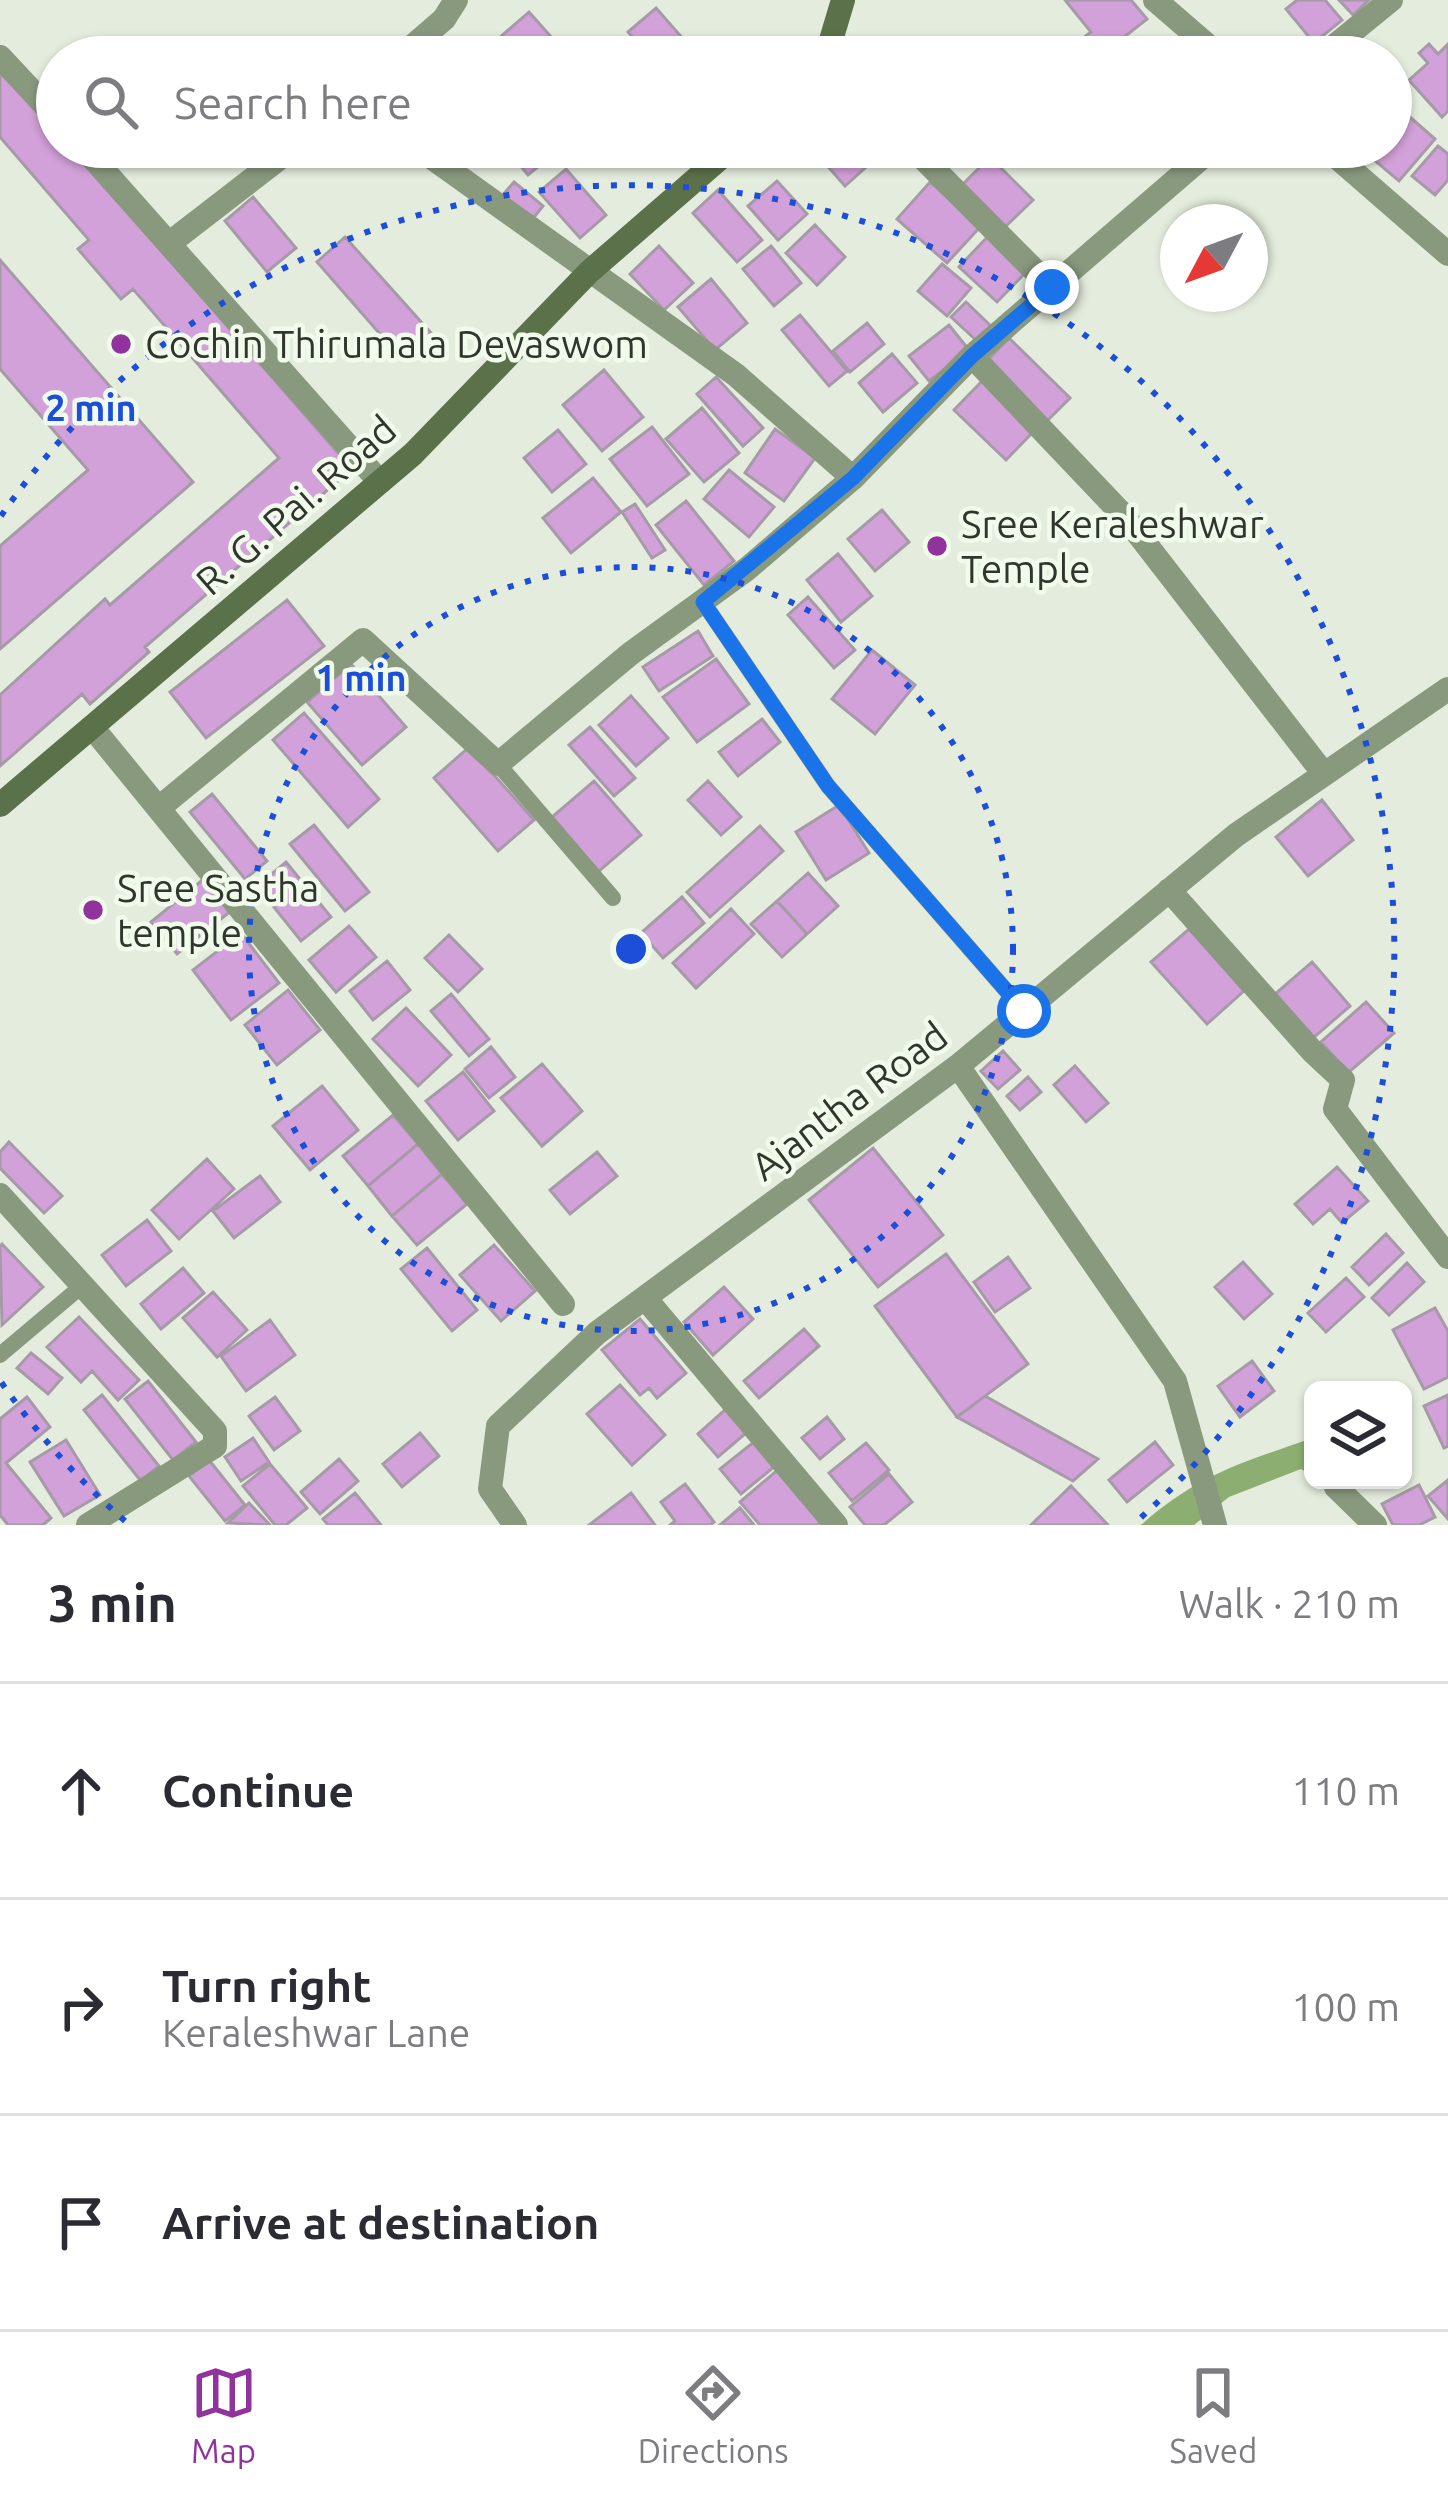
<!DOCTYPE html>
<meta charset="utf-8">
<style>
body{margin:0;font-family:Ubuntu,sans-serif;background:#f7f7f7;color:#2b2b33}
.controls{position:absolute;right:36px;bottom:36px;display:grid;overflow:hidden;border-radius:18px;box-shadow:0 3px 9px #0004}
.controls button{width:108px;height:108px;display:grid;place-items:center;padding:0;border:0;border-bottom:3px solid #e1e1e2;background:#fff;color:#2b2b33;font:60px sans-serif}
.compass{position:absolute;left:1160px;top:204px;width:108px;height:108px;border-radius:50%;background:#fff;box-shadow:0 3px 9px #0004;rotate:229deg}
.stop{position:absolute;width:36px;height:36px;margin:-27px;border:9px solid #1a73e8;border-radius:50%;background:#fff}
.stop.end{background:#1a73e8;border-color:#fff;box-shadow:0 3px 12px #0008}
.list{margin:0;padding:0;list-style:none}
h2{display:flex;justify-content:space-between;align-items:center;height:156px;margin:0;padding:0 48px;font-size:51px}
h2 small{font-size:39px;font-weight:400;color:#7c7c81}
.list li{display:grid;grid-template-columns:78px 1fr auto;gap:36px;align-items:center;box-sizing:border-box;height:216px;padding:0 48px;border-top:3px solid #e1e1e2}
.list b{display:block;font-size:45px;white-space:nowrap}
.list p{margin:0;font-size:39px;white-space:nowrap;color:#7c7c81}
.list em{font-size:39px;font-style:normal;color:#7c7c81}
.icon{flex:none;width:66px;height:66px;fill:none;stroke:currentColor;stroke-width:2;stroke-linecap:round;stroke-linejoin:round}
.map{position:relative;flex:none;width:1448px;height:1525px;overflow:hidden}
.search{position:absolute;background:#fff;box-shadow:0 3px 9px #0004;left:36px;right:36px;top:36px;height:132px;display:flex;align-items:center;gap:30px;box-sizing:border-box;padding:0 42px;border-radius:66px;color:#7c7c81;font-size:45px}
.sheet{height:804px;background:#fff}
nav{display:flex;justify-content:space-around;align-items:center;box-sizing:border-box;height:168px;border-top:3px solid #e1e1e2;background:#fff;font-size:33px;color:#7c7c81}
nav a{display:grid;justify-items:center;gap:6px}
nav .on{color:#91339d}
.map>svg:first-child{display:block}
</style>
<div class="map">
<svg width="1448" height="1525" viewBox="0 0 1448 1525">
<rect width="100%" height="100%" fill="#e4eddd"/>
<!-- water -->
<path fill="#8caf71" d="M1304,1441L1313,1444V1476L1301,1469L1229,1497L1194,1525H1141C1195,1477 1237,1464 1304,1441Z"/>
<!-- building -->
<path fill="#d3a1d9" stroke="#a69aa8" stroke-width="3" d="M1065,0H1131L1147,19L1109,49L1115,57H1059L1091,32Z
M1297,0H1325L1342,20L1314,43L1286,9Z
M1339,0H1369L1353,15Z
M656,8L699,57H650L628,32Z
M529,12L569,57H499L490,46Z
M1429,44L1438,54L1448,44V111L1442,117L1409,80L1428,63L1419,53Z
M0,66L57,131V147H71L352,469L145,647L149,652L90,704L82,694L0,766V695L105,599L110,605L279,458L133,289L121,299L78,249L89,240L0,137Z
M1403,111L1435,139L1399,181L1366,153L1371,147H1391V124Z
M1438,146L1448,154V180L1435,195L1412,176Z
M505,147H550L555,153L528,175Z
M811,147H884L886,149L845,186Z
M990,157L1033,200L1002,230L959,188Z
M566,169L606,215L580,238L539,192Z
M777,181L807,214L778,240L748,206Z
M514,182L543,206L531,221L502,196Z
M930,182L980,227L947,263L897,219Z
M718,190L762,240L737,262L693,213Z
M253,197L296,248L267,272L225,221Z
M815,225L845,257L817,285L786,253Z
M992,232L1030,268L997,302L959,267Z
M345,237L431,333L402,359L317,262Z
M659,246L693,283L664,310L630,274Z
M771,246L801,283L774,306L743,269Z
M0,260L193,482L0,649V546L88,470L0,369Z
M942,264L971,288L947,316L918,291Z
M711,279L747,323L715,350L678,307Z
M966,302L992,327L978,342L951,317Z
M800,315L847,371L829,386L782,330Z
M867,323L884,344L850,372L833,351Z
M949,325L969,350L929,381L909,356Z
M1009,338L1070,398L1046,422L986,362Z
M892,354L917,383L883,412L859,383Z
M604,370L643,417L602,451L563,405Z
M716,377L763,428L743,446L697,394Z
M982,381L1034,431L1006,460L954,410Z
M702,408L739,453L704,482L666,439Z
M652,427L689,474L647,506L610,459Z
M775,429L815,458L784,501L745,473Z
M558,430L586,464L552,492L524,458Z
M729,470L774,507L749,537L704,499Z
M593,478L621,512L571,553L543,518Z
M686,501L734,561L704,585L656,525Z
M635,504L665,550L652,558L622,512Z
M882,510L909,542L875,571L848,539Z
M838,554L872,596L841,622L807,580Z
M808,597L855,650L834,668L788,615Z
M287,600L324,646L206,738L170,692Z
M698,631L713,656L659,691L643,667Z
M872,650L915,685L875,734L832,699Z
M716,659L749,704L697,742L663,697Z
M351,664L406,727L362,765L307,702Z
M631,696L668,738L636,766L599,725Z
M304,713L379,799L348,827L273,740Z
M762,719L780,742L738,776L719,752Z
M590,727L635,778L614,796L569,745Z
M469,747L534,820L498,851L434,778Z
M594,781L641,835L598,872L551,818Z
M708,781L741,817L721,835L688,800Z
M212,794L267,861L245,879L190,812Z
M1322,800L1353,840L1308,876L1276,837Z
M839,805L869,853L826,880L796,832Z
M314,825L369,892L345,911L290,844Z
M760,826L783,851L710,917L687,892Z
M286,862L331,917L301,941L257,886Z
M808,873L838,906L807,934L777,901Z
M205,878L231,911L177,954L151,922Z
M682,897L704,923L663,958L641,933Z
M777,901L807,934L782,957L751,924Z
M731,909L754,934L696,988L673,963Z
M349,926L376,957L336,992L309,960Z
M1189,929L1244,991L1207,1024L1151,962Z
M241,933L279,983L231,1020L193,970Z
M449,935L482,969L458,992L425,958Z
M387,961L410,990L373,1020L350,991Z
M1312,962L1350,1006L1312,1039L1274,995Z
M288,990L320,1030L277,1065L245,1025Z
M451,994L489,1039L469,1056L431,1011Z
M1366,1002L1394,1033L1348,1073L1321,1042Z
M406,1008L451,1055L418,1086L373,1039Z
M491,1047L515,1077L489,1098L465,1069Z
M1003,1051L1020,1070L998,1089L981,1071Z
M542,1064L582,1111L542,1146L501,1098Z
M1075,1066L1108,1103L1086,1122L1054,1085Z
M463,1072L494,1111L458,1140L426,1101Z
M1028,1077L1041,1092L1020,1110L1007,1096Z
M322,1086L358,1130L310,1170L273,1126Z
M393,1115L418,1144L368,1186L343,1156Z
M9,1142L62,1196L44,1213L0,1168V1152Z
M418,1144L442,1174L392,1216L368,1186Z
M873,1148L943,1235L878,1287L809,1200Z
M597,1152L617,1176L570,1214L550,1190Z
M207,1159L234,1189L179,1239L152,1210Z
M1337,1167L1368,1201L1342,1223L1330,1209L1313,1224L1295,1204Z
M442,1174L467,1204L417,1245L392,1216Z
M260,1176L280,1202L234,1238L213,1211Z
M147,1220L171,1251L126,1286L102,1255Z
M1386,1234L1403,1253L1369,1285L1352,1267Z
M2,1244L43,1287L2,1325L0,1246Z
M494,1245L535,1291L501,1321L460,1275Z
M427,1248L477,1310L452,1331L401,1269Z
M946,1254L1028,1364L957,1417L875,1306Z
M1008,1257L1030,1288L995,1312L974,1282Z
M1243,1262L1272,1294L1244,1319L1215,1287Z
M1407,1263L1424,1282L1389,1315L1372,1298Z
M183,1268L204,1293L161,1329L141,1304Z
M1346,1278L1364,1297L1326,1332L1308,1313Z
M724,1287L753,1319L713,1355L684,1322Z
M213,1292L247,1330L217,1357L183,1318Z
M1435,1308L1448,1331V1377L1424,1389L1393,1330Z
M79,1317L139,1380L118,1400L92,1371L81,1382L47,1347Z
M640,1319L686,1373L657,1398L649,1388L640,1395L602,1350Z
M270,1320L295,1355L246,1391L221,1356Z
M804,1329L819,1346L759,1398L744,1381Z
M31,1353L62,1378L48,1394L17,1368Z
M1252,1361L1274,1391L1240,1417L1218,1386Z
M148,1381L196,1442L173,1460L125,1399Z
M620,1385L665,1435L632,1465L587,1414Z
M102,1395L159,1466L141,1481L84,1410Z
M1448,1395V1446L1444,1448L1424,1406Z
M985,1396L1098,1459L1073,1481L957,1417Z
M27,1397L50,1427L6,1463L51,1518L43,1525H8L0,1515V1419Z
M275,1397L300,1431L274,1450L249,1416Z
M726,1409L746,1433L718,1457L698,1434Z
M827,1417L844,1439L820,1459L802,1438Z
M420,1433L439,1456L402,1487L383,1464Z
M253,1438L269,1462L241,1481L225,1457Z
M66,1440L100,1495L64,1516L30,1462Z
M755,1441L775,1466L741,1494L720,1469Z
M1155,1442L1173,1465L1127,1502L1109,1480Z
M866,1443L889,1470L852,1501L829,1473Z
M339,1459L358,1481L320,1514L301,1492Z
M209,1460L245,1505L225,1521L189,1476Z
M270,1464L307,1508L286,1525H275L243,1486Z
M781,1467L825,1518L817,1525H760L740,1502Z
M889,1474L912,1502L884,1525H865L850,1507Z
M1448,1480V1519L1428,1496Z
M685,1484L714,1522L710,1525H670L675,1521L661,1502Z
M1419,1485L1435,1517L1419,1525H1393L1382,1504Z
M1071,1486L1108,1525H1031Z
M355,1493L381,1525H328L323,1519Z
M631,1493L655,1525H589Z
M249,1503L270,1525L228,1523Z
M740,1508L754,1525H720Z"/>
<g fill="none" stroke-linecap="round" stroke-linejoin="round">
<!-- lane -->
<path stroke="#89997e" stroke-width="16" d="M703,602L828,786L1024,1011
M498,764L613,898
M0,1355L83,1285"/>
<!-- street -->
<path stroke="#89997e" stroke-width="24" d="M1155,0L1221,57
M0,57L57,118
M400,57L444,19L456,0
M1321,57L1391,0
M83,147L380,482
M417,147L736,375L853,478
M912,147L1051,287
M1325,147L1448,254
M171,242L294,147
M972,356L1125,517L1324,774
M92,727L563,1304
M160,807L363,640L498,764L630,654L747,569L853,478L972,356L1214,147
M1169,890L1313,1052L1343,1080L1335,1109L1448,1257
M958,1066L1175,1381L1215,1525
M0,1195L215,1431V1446L88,1525
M645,1298L836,1525
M1336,1487L1375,1525
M515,1525L490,1489L498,1426L597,1333L958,1066L1236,835L1448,689"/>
<!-- secondary -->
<path stroke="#5b714a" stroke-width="24" d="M826,57L843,0
M0,805L413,454L589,272L733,147"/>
</g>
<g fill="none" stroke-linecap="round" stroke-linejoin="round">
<!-- route -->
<path stroke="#1a73e8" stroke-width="15" d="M1024,1011L828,786L703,602L853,478L972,356L1052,287"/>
</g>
<!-- distance rings -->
<g fill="none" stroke="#1d4ed8" stroke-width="6" stroke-dasharray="6 12">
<circle cx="631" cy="949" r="382"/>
<path d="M125 1521A764 764 0 0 1 1 1382M1 516A764 764 0 1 1 1137 1521"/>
</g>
<!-- markers -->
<g fill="#91339d" stroke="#f1fbeb" stroke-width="4.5">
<circle cx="121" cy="344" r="12"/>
<circle cx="937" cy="546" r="12"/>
<circle cx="93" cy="910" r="12"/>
</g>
<g text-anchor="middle" stroke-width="9" stroke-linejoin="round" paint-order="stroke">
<!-- poi labels -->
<g font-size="39" fill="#31352e" stroke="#f1fbeb" text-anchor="start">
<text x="145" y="358">Cochin Thirumala Devaswom</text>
<text x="961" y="538">Sree Keraleshwar<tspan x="961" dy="45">Temple</tspan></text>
<text x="117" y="902">Sree Sastha<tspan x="117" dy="45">temple</tspan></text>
</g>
<!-- street labels -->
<g font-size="39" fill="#31352e" stroke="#f1fbeb">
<text transform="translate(296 505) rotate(-41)" y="14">R. G. Pai. Road</text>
<text transform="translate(849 1101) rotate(-37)" y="14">Ajantha Road</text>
</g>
</g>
<circle cx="631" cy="949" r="18" fill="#1d4ed8" stroke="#f1fbeb" stroke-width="6"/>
<g font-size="36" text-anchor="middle" font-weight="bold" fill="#1d4ed8" stroke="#f1fbeb" stroke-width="9" stroke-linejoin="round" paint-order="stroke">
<text x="91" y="421">2 min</text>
<text x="361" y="691">1 min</text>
</g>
</svg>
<div class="controls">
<button><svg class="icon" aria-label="layers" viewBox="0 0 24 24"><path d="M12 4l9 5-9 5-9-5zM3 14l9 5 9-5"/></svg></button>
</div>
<svg class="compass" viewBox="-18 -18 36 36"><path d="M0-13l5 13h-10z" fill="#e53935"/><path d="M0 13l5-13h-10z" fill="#7c7c81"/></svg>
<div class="stop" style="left:1024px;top:1011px"></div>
<div class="stop end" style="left:1052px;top:287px"></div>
<div class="search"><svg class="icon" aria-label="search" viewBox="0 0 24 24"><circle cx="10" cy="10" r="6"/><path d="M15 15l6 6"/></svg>Search here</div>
</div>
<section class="sheet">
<h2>3 min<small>Walk · 210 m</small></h2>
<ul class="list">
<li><svg class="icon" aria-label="ahead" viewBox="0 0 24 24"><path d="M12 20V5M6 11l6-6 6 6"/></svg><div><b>Continue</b></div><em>110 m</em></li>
<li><svg class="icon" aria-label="right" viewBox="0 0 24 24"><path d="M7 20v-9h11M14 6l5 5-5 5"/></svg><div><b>Turn right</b><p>Keraleshwar Lane</p></div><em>100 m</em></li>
<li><svg class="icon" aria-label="arrive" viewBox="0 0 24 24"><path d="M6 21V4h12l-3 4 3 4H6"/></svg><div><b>Arrive at destination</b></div></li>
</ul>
</section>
<nav>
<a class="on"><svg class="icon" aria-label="map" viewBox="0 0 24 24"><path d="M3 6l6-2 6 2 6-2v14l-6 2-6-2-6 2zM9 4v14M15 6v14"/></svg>Map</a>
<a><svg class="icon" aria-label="directions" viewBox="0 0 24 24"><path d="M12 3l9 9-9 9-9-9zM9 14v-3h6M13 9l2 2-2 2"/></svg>Directions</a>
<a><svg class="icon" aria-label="saved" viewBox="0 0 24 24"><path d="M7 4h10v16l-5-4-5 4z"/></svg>Saved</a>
</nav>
